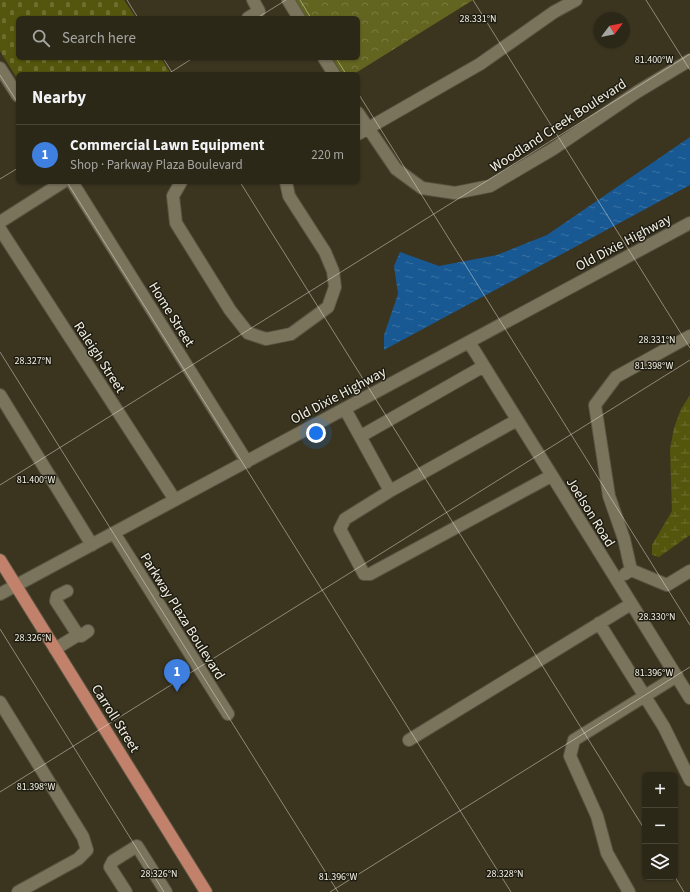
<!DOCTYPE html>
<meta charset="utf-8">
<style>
body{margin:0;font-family:"Source Sans 3",sans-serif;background:#343021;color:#f1f3f6}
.controls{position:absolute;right:12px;bottom:12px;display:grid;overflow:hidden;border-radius:6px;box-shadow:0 1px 3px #0004}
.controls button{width:36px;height:36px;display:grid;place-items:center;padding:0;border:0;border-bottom:1px solid #484437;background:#2c2818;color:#f1f3f6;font:20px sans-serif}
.compass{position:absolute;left:594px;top:12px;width:36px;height:36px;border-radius:50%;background:#2c2818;box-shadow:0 1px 3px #0004;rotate:58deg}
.you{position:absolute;left:316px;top:433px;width:14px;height:14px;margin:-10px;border:3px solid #fff;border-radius:50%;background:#1a73e8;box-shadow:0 0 0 6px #1a73e833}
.badge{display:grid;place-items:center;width:26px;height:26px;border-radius:50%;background:#1ad5b2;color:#fff;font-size:13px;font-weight:700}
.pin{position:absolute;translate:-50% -33px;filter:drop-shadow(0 1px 2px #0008)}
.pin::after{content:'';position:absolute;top:21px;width:14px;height:12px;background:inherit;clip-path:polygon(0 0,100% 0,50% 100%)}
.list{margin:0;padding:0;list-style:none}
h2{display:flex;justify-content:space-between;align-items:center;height:52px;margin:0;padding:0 16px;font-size:17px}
h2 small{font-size:13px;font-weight:400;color:#a6a6a2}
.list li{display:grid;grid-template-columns:26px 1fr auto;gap:12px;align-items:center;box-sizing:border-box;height:60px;padding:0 16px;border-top:1px solid #484437}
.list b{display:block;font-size:15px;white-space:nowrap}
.list p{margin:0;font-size:13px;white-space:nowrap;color:#a6a6a2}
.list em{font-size:13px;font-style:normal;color:#a6a6a2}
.icon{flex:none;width:22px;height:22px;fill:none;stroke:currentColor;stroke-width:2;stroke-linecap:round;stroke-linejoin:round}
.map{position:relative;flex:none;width:690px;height:892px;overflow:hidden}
.search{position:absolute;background:#2c2818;box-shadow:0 1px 3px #0004;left:16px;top:16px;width:344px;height:44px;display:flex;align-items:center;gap:10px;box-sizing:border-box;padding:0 14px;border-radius:6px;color:#a6a6a2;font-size:15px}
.panel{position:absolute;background:#2c2818;box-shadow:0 1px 3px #0004;left:16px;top:72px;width:344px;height:112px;border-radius:6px}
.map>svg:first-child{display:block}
</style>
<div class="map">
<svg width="690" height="892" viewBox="0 0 690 892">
<defs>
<pattern id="forest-crowns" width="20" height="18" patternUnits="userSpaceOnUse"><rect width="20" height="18" fill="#626520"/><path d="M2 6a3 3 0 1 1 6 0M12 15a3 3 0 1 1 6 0" fill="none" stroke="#797b40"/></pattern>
<pattern id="wetland-marsh" width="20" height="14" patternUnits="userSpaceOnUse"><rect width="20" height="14" fill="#53560c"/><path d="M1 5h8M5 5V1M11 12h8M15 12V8" fill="none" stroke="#6c6f2f"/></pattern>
<pattern id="cemetery-stones" width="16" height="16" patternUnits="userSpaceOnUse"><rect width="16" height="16" fill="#53560c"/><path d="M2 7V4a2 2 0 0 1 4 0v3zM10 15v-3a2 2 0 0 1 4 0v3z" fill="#6c6f2f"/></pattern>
<pattern id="water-ripples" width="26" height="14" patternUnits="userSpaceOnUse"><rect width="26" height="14" fill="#185993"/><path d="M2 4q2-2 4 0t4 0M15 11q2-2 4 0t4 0" fill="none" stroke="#3a71a2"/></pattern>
</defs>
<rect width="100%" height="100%" fill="#3b3520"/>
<!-- forest -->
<path fill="url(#forest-crowns)" d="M294,0H473L354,74H340L330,58H358V18H306Z"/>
<!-- wetland -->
<path fill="url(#wetland-marsh)" d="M690,395V535L659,557L652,555V545L672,511L670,449L674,428L681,409Z"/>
<!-- cemetery -->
<path fill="url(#cemetery-stones)" d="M0,0H124L136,18H18V58H161L171,74H18V80L0,51Z"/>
<!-- water -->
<path fill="url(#water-ripples)" d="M690,137V185L384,350V335L398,294L394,266L400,252L439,266L497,255L547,235Z"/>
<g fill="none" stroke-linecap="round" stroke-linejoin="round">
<defs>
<path id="minor" d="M288,0L299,18
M248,18L259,11L253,0
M324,58L334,74
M0,68L18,96
M358,113L396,169L422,188L455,193L490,186L553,149L637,92L690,60
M358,134L480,64L554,12L576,0
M72,182L247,462
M181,182L173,196L176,223L230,310L248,333L266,339L291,334L328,307L335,287L333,271L325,252L289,196L286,182
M0,222L63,182
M0,229L175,500
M469,342L690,698
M0,395L92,545
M345,409L390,491
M517,420L390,491L345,519L340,529L364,574H370L551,476
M361,436L484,366
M114,533L228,714
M631,570L624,539L609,496L595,405L616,377L690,336
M625,574L631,570L667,585L690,571
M67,591L57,596L56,601L78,635L81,636L88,631
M0,594L690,223
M599,623L664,727L690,780
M55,649L78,635
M0,702L83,837L87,850L78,859L18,892
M409,740L631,604
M126,892L110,867L113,861L137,846L166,892
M629,892L607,853L597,816L570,756L574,740L677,676"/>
<path id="major" d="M0,560L206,892"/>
</defs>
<!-- minor casing -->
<use href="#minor" stroke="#585441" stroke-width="14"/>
<!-- major casing -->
<use href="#major" stroke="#585441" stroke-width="14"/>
<!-- minor -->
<use href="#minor" stroke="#7a745d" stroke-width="12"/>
<!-- major -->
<use href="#major" stroke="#c1816a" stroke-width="12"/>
</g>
<!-- ticks -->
<path fill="none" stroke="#f3f0e2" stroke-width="1" stroke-opacity="0.45" d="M127,0L138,18M300,0L311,18M473,0L690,348M646,0L690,70M257,18L286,0M163,58L173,74M336,58L346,74M168,74L193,58M0,75L18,103M358,93L690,625M0,179L18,168M67,182L511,892M240,182L645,830M0,352L338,892M0,485L690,54M0,629L164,892M0,792L690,360M675,877L684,892M330,892L690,667"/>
<g text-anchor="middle" stroke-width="3" stroke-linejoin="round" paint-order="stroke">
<!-- street labels -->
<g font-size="14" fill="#f3f0e2" stroke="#1f1d13">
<text transform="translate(558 125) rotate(-33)" y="5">Woodland Creek Boulevard</text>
<text transform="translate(623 242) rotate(-28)" y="5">Old Dixie Highway</text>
<text transform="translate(172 314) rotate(58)" y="5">Home Street</text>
<text transform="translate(100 357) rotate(57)" y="5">Raleigh Street</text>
<text transform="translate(338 395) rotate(-28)" y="5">Old Dixie Highway</text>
<text transform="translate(591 512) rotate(58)" y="5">Joelson Road</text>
<text transform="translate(183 616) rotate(58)" y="5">Parkway Plaza Boulevard</text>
<text transform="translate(116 718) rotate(58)" y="5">Carroll Street</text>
</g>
</g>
<g font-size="10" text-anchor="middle" fill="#f3f0e2" stroke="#1f1d13" stroke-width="3" stroke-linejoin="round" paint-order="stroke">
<text x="478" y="22">28.331°N</text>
<text x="654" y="63">81.400°W</text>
<text x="657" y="343">28.331°N</text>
<text x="33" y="364">28.327°N</text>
<text x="654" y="369">81.398°W</text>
<text x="36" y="483">81.400°W</text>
<text x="657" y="620">28.330°N</text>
<text x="33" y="641">28.326°N</text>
<text x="654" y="676">81.396°W</text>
<text x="36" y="790">81.398°W</text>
<text x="159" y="877">28.326°N</text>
<text x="505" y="877">28.328°N</text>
<text x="338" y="880">81.396°W</text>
</g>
</svg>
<div class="controls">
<button>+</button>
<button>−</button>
<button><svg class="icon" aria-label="layers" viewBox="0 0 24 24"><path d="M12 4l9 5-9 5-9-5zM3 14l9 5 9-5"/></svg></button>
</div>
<svg class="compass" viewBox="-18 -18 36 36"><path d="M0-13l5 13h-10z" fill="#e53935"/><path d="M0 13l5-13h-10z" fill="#a6a6a2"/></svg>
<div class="you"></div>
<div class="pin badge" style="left:177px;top:692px;background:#3f7fe0">1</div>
<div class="search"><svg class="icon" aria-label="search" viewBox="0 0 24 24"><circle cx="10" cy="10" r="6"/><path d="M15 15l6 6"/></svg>Search here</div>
<section class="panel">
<h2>Nearby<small></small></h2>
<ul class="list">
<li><span class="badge" style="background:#3f7fe0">1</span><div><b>Commercial Lawn Equipment</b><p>Shop · Parkway Plaza Boulevard</p></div><em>220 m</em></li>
</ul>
</section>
</div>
